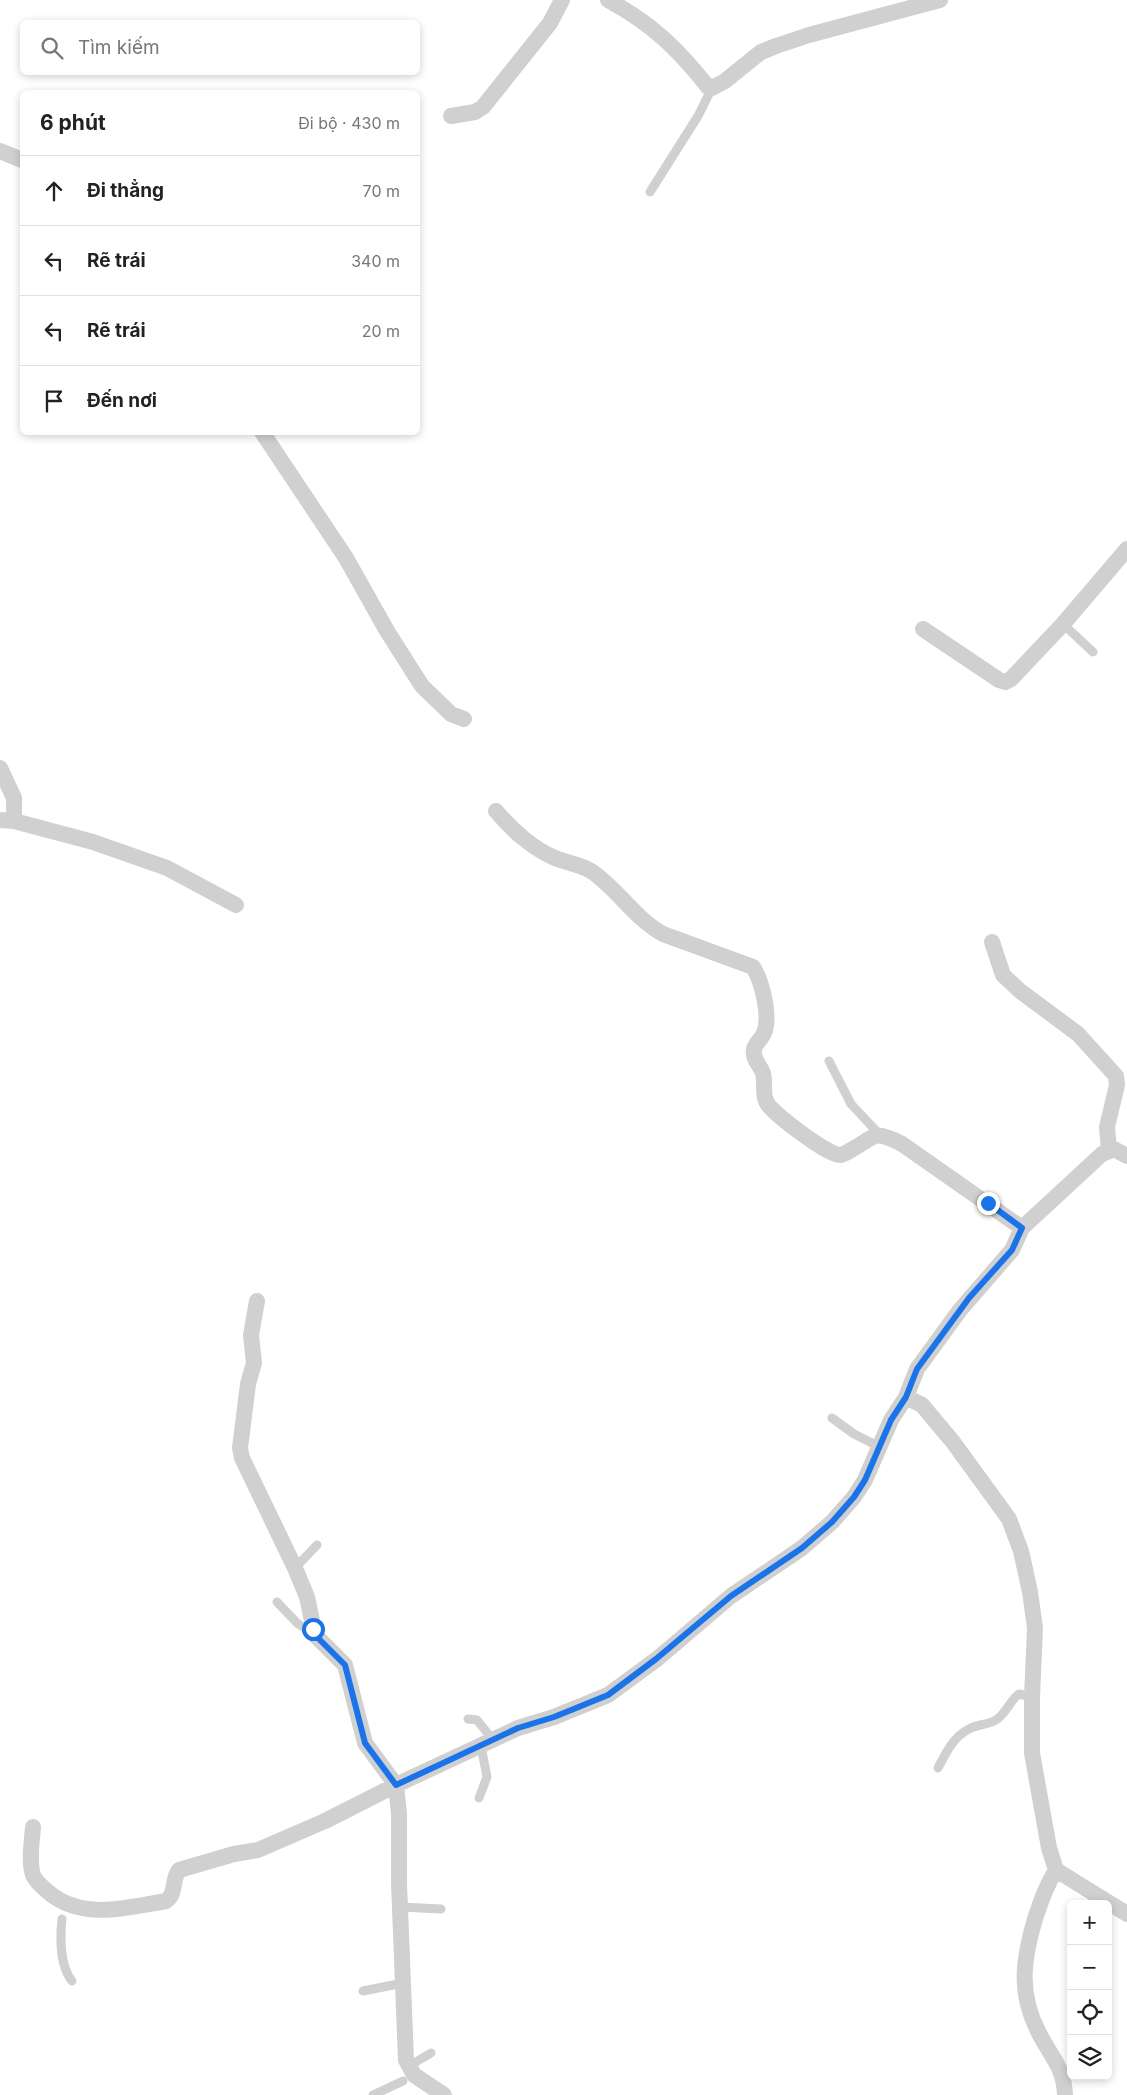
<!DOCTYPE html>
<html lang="vi">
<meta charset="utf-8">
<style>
body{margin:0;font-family:Inter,sans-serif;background:#f2f2f2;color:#222}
.controls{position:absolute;right:15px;bottom:15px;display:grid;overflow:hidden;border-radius:8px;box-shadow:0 2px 8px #0003}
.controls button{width:45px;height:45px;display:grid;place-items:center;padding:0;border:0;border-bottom:1px solid #e0e0e0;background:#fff;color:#222;font:25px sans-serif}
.stop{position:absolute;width:15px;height:15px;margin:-11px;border:4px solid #1a73e8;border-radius:50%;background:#fff}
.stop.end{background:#1a73e8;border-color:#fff;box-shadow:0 1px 5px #0008}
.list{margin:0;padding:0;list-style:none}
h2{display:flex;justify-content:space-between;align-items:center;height:65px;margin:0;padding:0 20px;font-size:21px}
h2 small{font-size:16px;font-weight:400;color:#767676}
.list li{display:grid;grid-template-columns:32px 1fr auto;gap:15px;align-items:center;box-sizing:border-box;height:70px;padding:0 20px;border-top:1px solid #e0e0e0}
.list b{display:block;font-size:19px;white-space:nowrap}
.list em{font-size:16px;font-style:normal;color:#767676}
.icon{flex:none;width:28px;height:28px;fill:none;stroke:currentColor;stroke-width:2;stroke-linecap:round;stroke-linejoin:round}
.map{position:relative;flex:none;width:1127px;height:2095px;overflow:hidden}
.search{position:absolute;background:#fff;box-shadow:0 2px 8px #0003;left:20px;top:20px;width:400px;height:55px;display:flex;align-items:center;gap:12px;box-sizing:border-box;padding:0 18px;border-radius:8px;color:#767676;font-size:19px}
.panel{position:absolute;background:#fff;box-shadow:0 2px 8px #0003;left:20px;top:90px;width:400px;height:345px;border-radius:8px}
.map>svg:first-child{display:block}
</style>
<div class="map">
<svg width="1127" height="2095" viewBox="0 0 1127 2095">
<rect width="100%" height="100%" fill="#fff"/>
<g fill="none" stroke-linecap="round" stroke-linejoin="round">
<!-- service -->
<path stroke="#d0d0d0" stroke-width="9" d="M650,192L698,116L712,88
M1063,624L1093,652
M829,1061L851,1104L880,1135
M832,1418L854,1434L880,1447
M295,1568L317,1545
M277,1602L297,1623L315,1635
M468,1719L477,1720L493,1740
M938,1768C946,1753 953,1737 969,1729C977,1724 988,1725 996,1720C1006,1714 1010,1700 1019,1694L1032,1697
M479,1798L487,1777L481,1746
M400,1907L441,1909
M62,1919C60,1938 60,1966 72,1981
M363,1991L403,1983
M409,2066L431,2053
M373,2095L403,2081"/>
<!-- minor -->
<path stroke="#d0d0d0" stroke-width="16" d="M608,0C652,24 677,48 708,87L712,88L725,81L761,52L776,46L809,35L940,0
M451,116L475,112L483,107L550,23L562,0
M0,151L22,160
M262,432L346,558L387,631L422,686L451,714L464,719
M923,629L999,680L1005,682L1011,679L1063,624L1127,549
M0,768L14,798V821
M496,811C511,829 533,849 555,858C567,863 580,864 591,871C618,889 634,918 663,934L753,967C762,981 771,1017 764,1033C762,1038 756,1043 754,1049C752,1059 760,1065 763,1073C766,1085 761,1096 769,1106C779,1117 828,1156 841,1155C844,1154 848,1152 851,1150C877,1136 872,1129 902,1144L1022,1228
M0,820L14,821L93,842L167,868L236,905
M992,942L1003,975L1020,991L1078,1034L1116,1076L1117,1085L1107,1127L1109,1150
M257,1301L251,1335L254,1363L248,1384L240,1448L242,1458L295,1568L307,1597L315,1635L345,1665L365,1743L396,1785L399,1814V1883L406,2060L414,2075L444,2095
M906,1397L922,1405L953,1442L1009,1519L1021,1551L1030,1592L1035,1628L1032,1697V1753L1049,1848L1056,1870L1127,1914
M33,1827C32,1840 28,1866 34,1877C37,1883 43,1887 47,1891C81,1921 126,1908 166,1901C177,1893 171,1881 179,1870L234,1854L258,1850L325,1821L396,1785L518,1728L554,1717L608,1695L657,1659L731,1596L802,1548L832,1522L854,1497L865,1480L891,1420L906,1397L917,1369L960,1310L1012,1250L1022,1228L1102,1154L1114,1149L1127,1156
M1056,1870C1046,1886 1041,1901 1035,1919C1023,1960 1018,1993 1039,2033C1051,2057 1064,2067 1065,2095"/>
</g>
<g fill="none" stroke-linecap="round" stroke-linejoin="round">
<!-- route -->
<path stroke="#1a73e8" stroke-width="6" d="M313,1629L315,1635L345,1665L365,1743L396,1785L518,1728L554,1717L608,1695L656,1659L731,1596L802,1548L832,1522L854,1497L865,1480L891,1420L906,1397L917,1369L969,1298L1012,1250L1022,1228L988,1203"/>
</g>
</svg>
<div class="controls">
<button>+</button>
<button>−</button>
<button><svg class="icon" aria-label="locate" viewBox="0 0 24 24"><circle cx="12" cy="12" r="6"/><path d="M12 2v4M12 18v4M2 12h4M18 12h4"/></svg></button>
<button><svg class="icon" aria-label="layers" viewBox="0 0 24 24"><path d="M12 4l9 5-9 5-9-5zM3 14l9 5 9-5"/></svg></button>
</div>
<div class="stop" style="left:313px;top:1629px"></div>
<div class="stop end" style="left:988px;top:1203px"></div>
<div class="search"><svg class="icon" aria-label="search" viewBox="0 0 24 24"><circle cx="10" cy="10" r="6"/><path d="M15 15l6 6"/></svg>Tìm kiếm</div>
<section class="panel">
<h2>6 phút<small>Đi bộ · 430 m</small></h2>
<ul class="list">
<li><svg class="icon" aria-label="ahead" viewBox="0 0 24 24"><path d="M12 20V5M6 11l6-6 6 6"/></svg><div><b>Đi thẳng</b></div><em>70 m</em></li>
<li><svg class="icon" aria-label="left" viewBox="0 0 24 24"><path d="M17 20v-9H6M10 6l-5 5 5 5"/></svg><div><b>Rẽ trái</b></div><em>340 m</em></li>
<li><svg class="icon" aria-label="left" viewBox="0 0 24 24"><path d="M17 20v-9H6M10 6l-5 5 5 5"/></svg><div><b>Rẽ trái</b></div><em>20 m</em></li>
<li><svg class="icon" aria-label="arrive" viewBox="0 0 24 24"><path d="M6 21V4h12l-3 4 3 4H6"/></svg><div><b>Đến nơi</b></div></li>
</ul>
</section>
</div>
